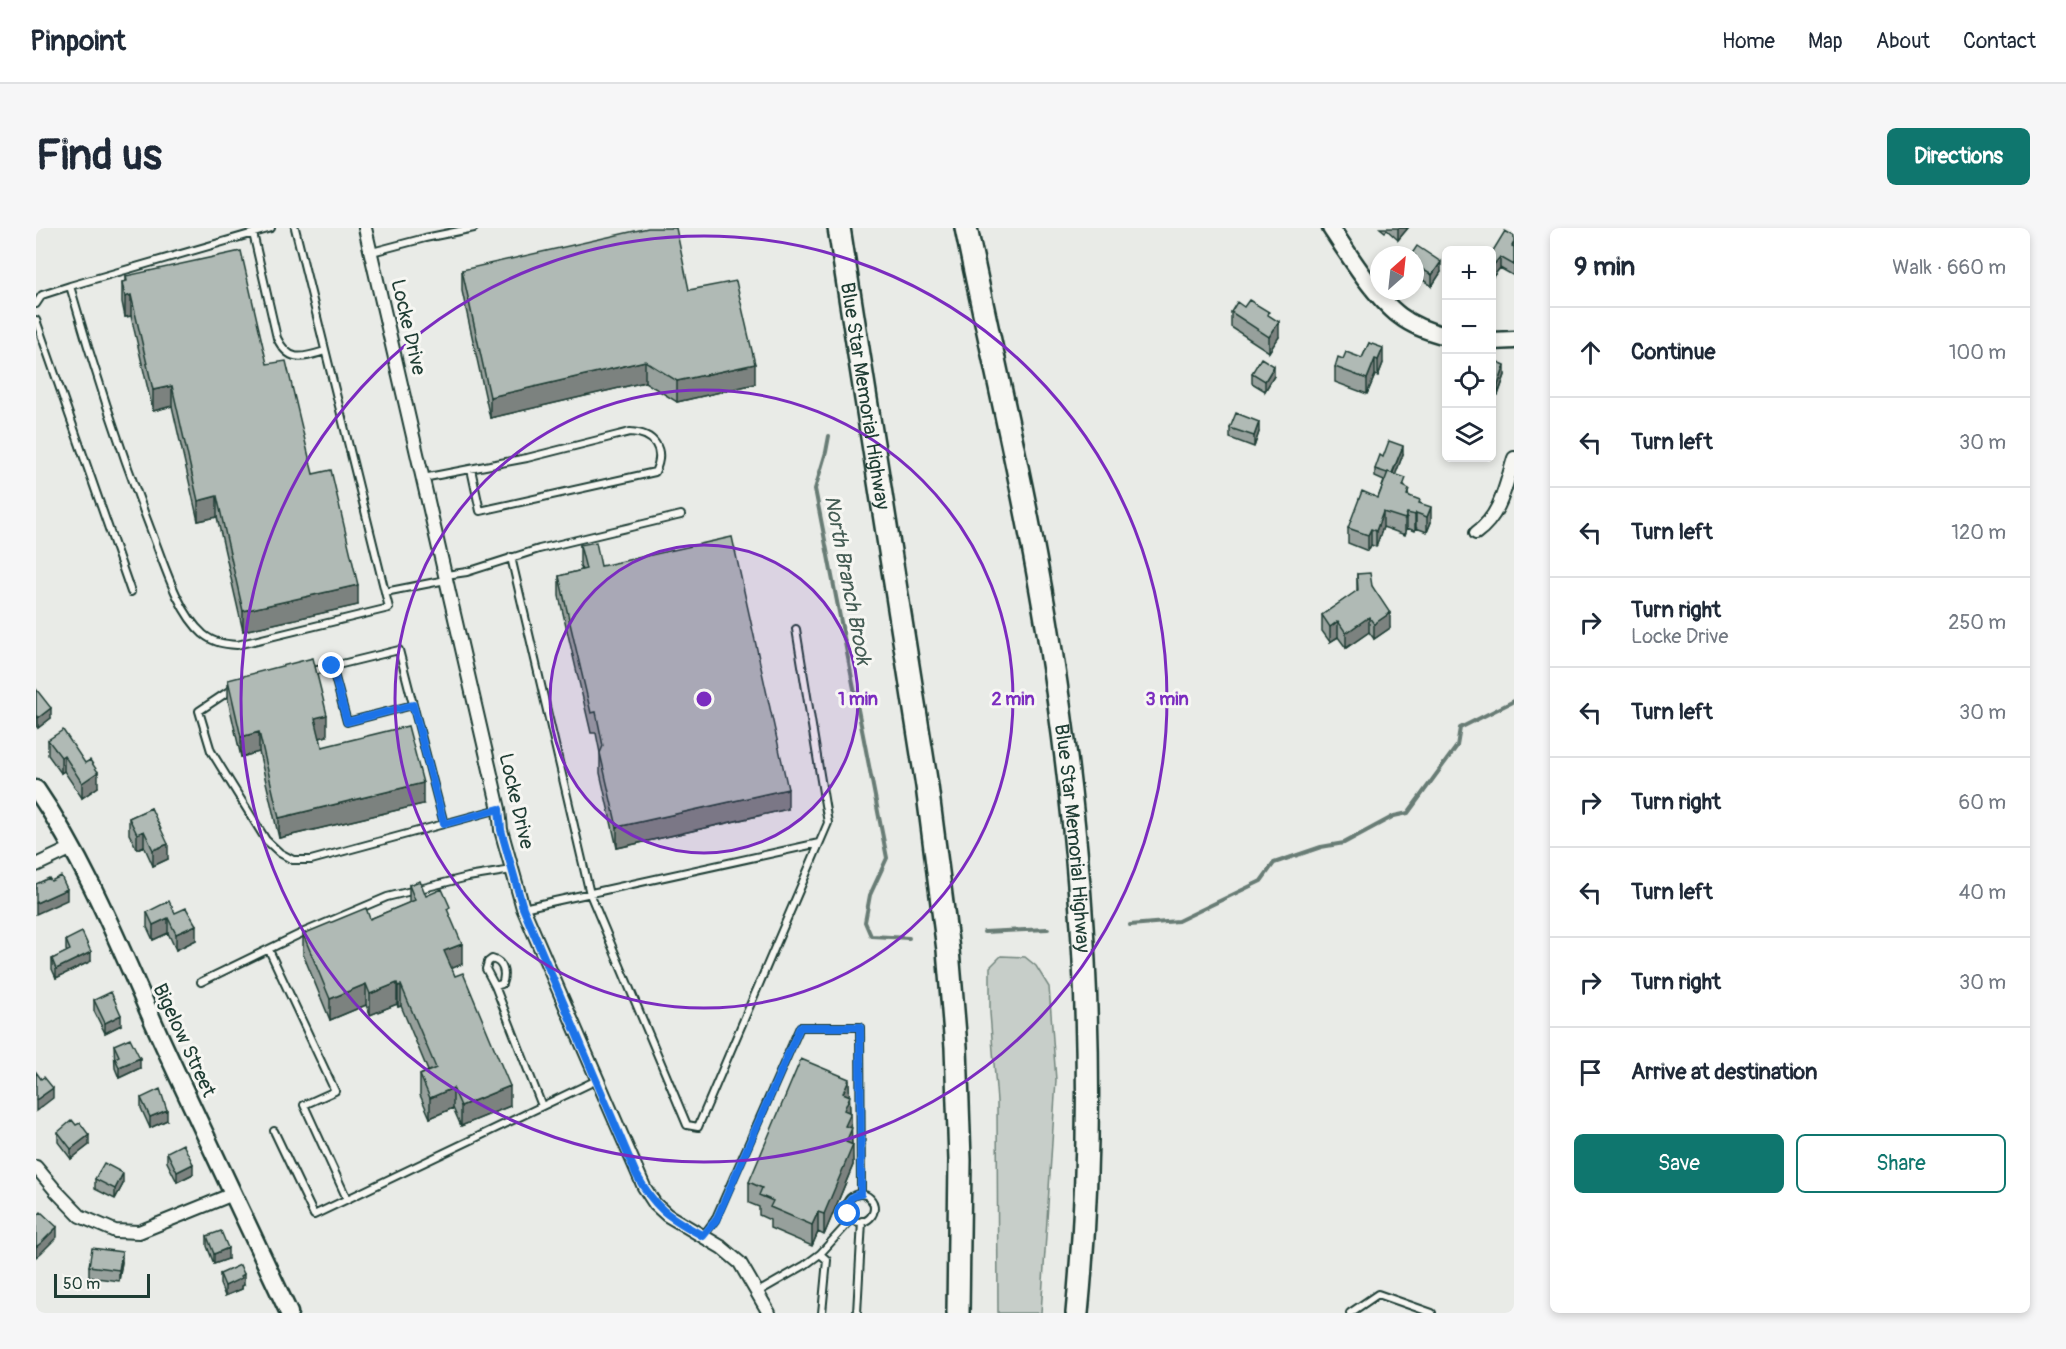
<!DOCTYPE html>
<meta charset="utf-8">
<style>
body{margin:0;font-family:Pangolin,sans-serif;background:#f6f6f7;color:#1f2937}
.controls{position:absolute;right:18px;top:18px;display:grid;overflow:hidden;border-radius:9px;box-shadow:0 3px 9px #0003}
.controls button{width:54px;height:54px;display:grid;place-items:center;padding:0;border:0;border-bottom:2px solid #e0e1e3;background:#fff;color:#1f2937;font:30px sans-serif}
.compass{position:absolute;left:1334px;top:18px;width:54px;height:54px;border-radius:50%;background:#fff;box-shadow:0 3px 9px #0003;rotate:27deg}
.scale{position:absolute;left:18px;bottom:15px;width:96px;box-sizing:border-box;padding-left:6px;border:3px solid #1f3d34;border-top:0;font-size:16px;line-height:21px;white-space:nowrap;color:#1f3d34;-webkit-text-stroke:4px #f6f6f2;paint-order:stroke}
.stop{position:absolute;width:18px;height:18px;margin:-14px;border:4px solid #1a73e8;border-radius:50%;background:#fff}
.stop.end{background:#1a73e8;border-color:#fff;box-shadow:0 2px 6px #0008}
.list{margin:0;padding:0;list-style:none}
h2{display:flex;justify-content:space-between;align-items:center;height:78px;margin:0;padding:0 24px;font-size:26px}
h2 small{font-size:20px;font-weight:400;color:#747a83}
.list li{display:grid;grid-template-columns:39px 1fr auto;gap:18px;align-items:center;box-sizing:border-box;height:90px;padding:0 24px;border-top:2px solid #e0e1e3}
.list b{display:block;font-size:22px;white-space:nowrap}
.list p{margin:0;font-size:20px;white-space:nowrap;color:#747a83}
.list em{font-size:20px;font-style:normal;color:#747a83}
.actions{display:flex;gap:12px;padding:18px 24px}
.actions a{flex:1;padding:14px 0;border:2px solid #0f766e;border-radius:9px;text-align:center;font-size:21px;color:#0f766e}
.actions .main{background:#0f766e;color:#fff}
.icon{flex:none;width:33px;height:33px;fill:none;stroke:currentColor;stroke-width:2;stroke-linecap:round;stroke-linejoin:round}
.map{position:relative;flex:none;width:1478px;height:1085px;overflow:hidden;border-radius:9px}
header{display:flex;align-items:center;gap:36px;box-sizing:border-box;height:84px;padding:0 30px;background:#fff;border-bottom:2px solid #e0e1e3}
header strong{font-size:28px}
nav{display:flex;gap:33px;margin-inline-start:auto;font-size:21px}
.intro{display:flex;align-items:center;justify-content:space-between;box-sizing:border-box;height:144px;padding:0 36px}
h1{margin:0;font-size:42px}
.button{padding:15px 27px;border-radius:9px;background:#0f766e;color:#fff;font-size:21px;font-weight:700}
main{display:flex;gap:36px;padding:0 36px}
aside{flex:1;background:#fff;border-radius:9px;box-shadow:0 3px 9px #0003}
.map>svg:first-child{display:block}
</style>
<header>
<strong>Pinpoint</strong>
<nav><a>Home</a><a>Map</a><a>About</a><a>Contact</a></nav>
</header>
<div class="intro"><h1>Find us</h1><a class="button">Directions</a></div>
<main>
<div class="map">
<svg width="1478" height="1085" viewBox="0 0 1478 1085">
<rect width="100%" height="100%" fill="#e9ebe7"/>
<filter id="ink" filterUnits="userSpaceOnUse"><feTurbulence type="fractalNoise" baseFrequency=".0167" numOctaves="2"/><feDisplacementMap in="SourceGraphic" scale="12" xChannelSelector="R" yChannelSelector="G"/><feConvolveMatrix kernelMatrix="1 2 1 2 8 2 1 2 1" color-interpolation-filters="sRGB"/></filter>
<g filter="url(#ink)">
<!-- green -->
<path fill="#c7cec9" stroke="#73867e" stroke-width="1.5" d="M965,728L989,729L1000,738L1013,759L1020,852L1005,1085H962L961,873L954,785V739Z"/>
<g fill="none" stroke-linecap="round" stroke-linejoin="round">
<!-- stream -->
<path stroke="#687c75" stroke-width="4" d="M793,208L790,224L779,261L851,630L834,667L829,694L835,708L873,710
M1094,697L1142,693L1225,653L1238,635L1285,619L1308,615L1358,588L1372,585L1421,518L1424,500L1478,473
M948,704L1012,701"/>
<defs>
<path id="lane" d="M235,0L34,58C58,142 85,224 116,305C128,336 142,384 167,406C178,415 188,416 201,417L353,380L259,0
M217,5L241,110C253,135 266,130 289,123
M336,24L389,10L438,0
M0,76L6,67L34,58
M0,92L95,364
M387,250L491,230L594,204C618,205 630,221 619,244L444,283L435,241
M475,329L554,666L651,897L662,899L792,595L760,401
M410,347L431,344L503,321L645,287
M349,364L410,352
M296,438L311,494L377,477
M273,444L363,422L408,596
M199,462L193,463L163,483L175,523L230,612L244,625L257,632H275L463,581
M487,680L783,615
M233,722L299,863L268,877L311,971
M165,754L268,704L351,669L432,649L476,642
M459,758L466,756C470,746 468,734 456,731L452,734L450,741L459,758L506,878
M238,903L278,987L561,852
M810 980a14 14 0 1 1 28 0a14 14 0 1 1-28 0Z
M667,1008L679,992L764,799H824L825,966
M784,1026L791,1032L786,1085
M722,1064L769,1037L784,1026L816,991
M821,1085L826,993
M1314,1085L1342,1066L1396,1085"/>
<path id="street" d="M329,0L463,581L465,602L487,680L608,959L619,976L631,987L685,1019L704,1035L733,1085
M1440,305C1465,287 1469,259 1478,230
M0,637L36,620
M0,939L20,963L44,988L79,1003L103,1004L197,966"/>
<path id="secondary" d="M1295,0C1312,26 1339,69 1364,88C1377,98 1394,104 1410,108
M1456,113L1478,112
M0,561C52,637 86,724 124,809C166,901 210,993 253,1085"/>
<g id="highway">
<path id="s1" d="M803,0L891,558L912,722L920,819L924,932L922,1085"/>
<path id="s2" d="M930,0C958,136 991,272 1013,410C1049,633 1063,860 1041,1085"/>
</g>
</defs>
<!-- lane casing -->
<use href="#lane" stroke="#1f3d34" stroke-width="10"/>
<!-- street casing -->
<use href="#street" stroke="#1f3d34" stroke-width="16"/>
<!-- secondary casing -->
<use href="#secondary" stroke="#1f3d34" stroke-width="21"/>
<!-- highway casing -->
<use href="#highway" stroke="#1f3d34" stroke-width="26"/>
<!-- lane -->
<use href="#lane" stroke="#f6f6f2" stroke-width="6"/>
<!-- street -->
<use href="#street" stroke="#f6f6f2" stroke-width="12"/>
<!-- secondary -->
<use href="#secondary" stroke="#f6f6f2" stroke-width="16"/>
<!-- highway -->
<use href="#highway" stroke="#f6f6f2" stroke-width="21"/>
</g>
<!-- wall -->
<path fill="#97a09c" stroke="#1f3d34" stroke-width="1.5" d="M1344,0H1372L1362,12L1351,2L1349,4Z
M1478,8V48L1464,40L1455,51V26Z
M1379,27L1405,44L1396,58L1379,47Z
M426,42L653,62L719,156L641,174L609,154L454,190L426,63Z
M90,48L231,136L277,246L322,377L207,403L181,289L162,293L136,178L117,183L95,88L89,89L86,74V54L90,53Z
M1208,79L1243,109L1233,124L1195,99V84Z
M1333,115L1347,135L1342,148L1339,147L1331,166L1299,154V139L1307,131L1326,130Z
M1455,131L1469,147L1462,167L1455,165Z
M1216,145L1238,148L1229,163L1216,155Z
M1194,200L1223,204L1218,219L1194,210Z
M1367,226L1359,247L1370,259L1373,268L1384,275L1395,294L1391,304L1380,300L1379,303L1371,300L1369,307L1347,299L1340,319L1335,317L1332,323L1312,315V300L1342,270L1348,253L1339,249V241L1347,229Z
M544,317L565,338L752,581L581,620L564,545V525L560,505H555L523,368V348L546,342L544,337Z
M1321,346L1336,358L1354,400L1338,411L1333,404L1310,420L1302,409L1294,414L1286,403V387L1321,363Z
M192,452L291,508L284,510L286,519L387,576L243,610L223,524L205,529L192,472Z
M0,461L15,490L2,500L0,498Z
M12,512L62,559L46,570L28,543L25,545L12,527Z
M115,580L132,631L117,638L108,618L101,621L93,606V590Z
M373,657L390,668L414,688L426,736L415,740L474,878L425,898L417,880L394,890L384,867V847L392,843L365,778L362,779L361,776L334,787L330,777L294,792L267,726V706L334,691L373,675Z
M111,684L139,685L160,712L140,722L132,705L117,712L111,699Z
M30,712L55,733L20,750L16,741V731L31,724L30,722Z
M58,772L85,797L69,805L58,783Z
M78,817L104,840L83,850L79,840Z
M813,868L817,937L788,1007L782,1004L776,1018L734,1000V992L723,987V979L713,975V954Z
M105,870L131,892L114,900L105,880Z
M40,897L53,917L35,931L22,914V904Z
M131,924L157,946L141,954L131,934Z
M59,951L87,956L79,971L59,961Z
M171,1008L192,1031L178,1036L171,1018Z
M86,1034L83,1053L53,1049V1038Z
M184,1046L208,1057L206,1058V1061L189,1068L184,1056Z"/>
<!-- shaded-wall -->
<path fill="#7b827f" stroke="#1f3d34" stroke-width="1.5" d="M1363,0H1372L1362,12V1Z
M1464,29V40L1455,51V40Z
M1405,34V44L1396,58V47Z
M95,67V88L89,89V69Z
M1243,94V109L1233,124V109Z
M1347,120V135L1342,148V132Z
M1339,131V147L1331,166V151Z
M609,133V154L454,190V169Z
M719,136V156L641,174V153Z
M1469,137V147L1462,167V157Z
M1238,138V148L1229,163V153Z
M136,158V178L117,183V162Z
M1223,194V204L1218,219V208Z
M1367,218V226L1356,256V247Z
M181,268V289L162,293V273Z
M1395,279V294L1391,304V289Z
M1347,284V299L1340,319V303Z
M1371,285V300L1369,307V291Z
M1380,285V300L1379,303V287Z
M1335,301V317L1332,323V307Z
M322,357V377L207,403V383Z
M1354,385V400L1338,411V396Z
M1333,389V404L1310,420V405Z
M1302,393V409L1294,414V399Z
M15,480V490L2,500V490Z
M291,487V508L279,511V490Z
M223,504V524L205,529V509Z
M28,527V543L25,545V529Z
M62,544V559L46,570V555Z
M387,555V576L243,610V590Z
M752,561V581L581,620V599Z
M108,603V618L101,621V606Z
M132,616V631L117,638V622Z
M31,661V672L0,686V675Z
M132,690V705L117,712V697Z
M160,697V712L140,722V706Z
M426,716V736L408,744V723Z
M55,724V733L20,750V741Z
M361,755V776L334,787V766Z
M330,756V777L294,792V771Z
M365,757V778L362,779V758Z
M85,787V797L69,805V795Z
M104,830V840L83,850V839Z
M813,851L814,887L815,885L816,920L817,917V937L788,1007V986L807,865Z
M474,858V878L425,898V878Z
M17,860V870L0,883V872Z
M417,860V880L394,890V870Z
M131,882V892L114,900V889Z
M53,907V917L35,931V921Z
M157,936V946L141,954V944Z
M87,945V956L79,971V961Z
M782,984V1004L776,1018V997Z
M21,999V1009L5,1025L0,1029V1019Z
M192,1020V1031L178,1036V1026Z
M86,1024V1034L83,1053V1042Z
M208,1046V1057L206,1058V1061L189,1068V1058Z"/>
<!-- building -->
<path fill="#b0bab5" stroke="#1f3d34" stroke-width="1.5" d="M612,0H640L653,62L700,53L719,136L641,153L609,133L454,169L426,42Z
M1469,3L1478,8V14L1476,18L1478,19V37L1464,29L1455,40V26Z
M1381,18L1405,34L1396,47L1379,37V27H1375Z
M205,23L231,136L250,133L277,246L295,242L322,357L207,383L181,268L162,273L136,158L117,162L95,67L89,69L86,54L91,53L90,48Z
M1213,72L1233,84L1232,87L1243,94L1233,109L1195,84L1201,74L1208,79Z
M1333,115L1347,120L1342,132L1339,131L1331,151L1299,139L1302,129L1307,131L1310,124L1326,130Z
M1225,130L1238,138L1229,153L1216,145Z
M1455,131L1469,137L1462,157L1455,154Z
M1200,185L1223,194L1218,208L1194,200Z
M1353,213L1367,218L1356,245L1352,244L1351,245L1339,241L1344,227L1347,229Z
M1352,244L1370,250L1367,258L1373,261L1371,267L1384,272L1383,275L1395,279L1391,289L1380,285L1379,287L1371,285L1369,291L1347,284L1340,303L1335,301L1332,307L1312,300L1326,263L1342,270Z
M696,309L752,561L581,599L564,525L567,518L560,484L555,485L523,348L550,341L544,317L560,314L565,338Z
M1334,345L1336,358L1354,385L1338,396L1333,389L1310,405L1302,393L1294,399L1286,387L1322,362L1321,346Z
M277,430L291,487L279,490L286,519L372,498L387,555L243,590L223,504L205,509L192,452Z
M0,461L15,480L2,490L0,487Z
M27,502L49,535L54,532L62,544L46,555L28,527L25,529L12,512Z
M115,580L132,616L117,622L108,603L101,606L93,590Z
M25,648L31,661L0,675V656L13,650L15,653Z
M384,653L390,668L406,661L414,679L411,681L426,716L408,723L419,748L427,745L474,858L425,878L417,860L394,870L384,847L400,840L365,757L362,758L361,755L334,766L330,756L294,771L267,706L330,680L334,691L379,672L373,657Z
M133,673L139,685L150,680L160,697L140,706L132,690L117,697L111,684Z
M46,704L55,724L20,741L16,731L34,722L30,712Z
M75,764L85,787L69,795L58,772Z
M94,810L104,830L83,839L79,830L83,828L78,817Z
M765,831L813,851L807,865L814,868L808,882L815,885L809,898L816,900L810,914L817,917L788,986L782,984L776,997L734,979L737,973L723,967L726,960L713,954Z
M0,844L5,851L8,849L17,860L0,872Z
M124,861L131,882L114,889L105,870Z
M36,892L40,897L44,895L53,907L35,921L22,904Z
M147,916L157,936L141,944L131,924Z
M68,935L87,945L79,961L59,951Z
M5,984L21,999L5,1015L0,1019V989Z
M185,1003L192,1020L178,1026L171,1008Z
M56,1020L86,1024L83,1042L53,1038Z
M204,1037L208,1046L205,1048L206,1050L189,1058L184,1046Z"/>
</g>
<g fill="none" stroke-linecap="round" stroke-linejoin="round" filter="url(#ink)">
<!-- route -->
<path stroke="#1a73e8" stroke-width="8" d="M296,438L311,494L377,477L408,596L463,581L465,602L487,680L600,946C620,982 632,988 667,1008L680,992L764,799H824L825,966C814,967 809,975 812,986"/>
</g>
<!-- distance rings -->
<circle cx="668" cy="471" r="154" fill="#7b2cbf" fill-opacity=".12"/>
<g fill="none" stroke="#7b2cbf" stroke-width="3">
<circle cx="668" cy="471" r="154"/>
<circle cx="668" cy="471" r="309"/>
<circle cx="668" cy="471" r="463"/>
</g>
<g text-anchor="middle" stroke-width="6" stroke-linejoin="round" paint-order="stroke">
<!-- street labels -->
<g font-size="20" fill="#1f3d34" stroke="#f6f6f2">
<text transform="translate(373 99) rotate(77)" y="7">Locke Drive</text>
<text dy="7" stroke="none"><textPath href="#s1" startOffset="170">Blue Star Memorial Highway</textPath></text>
<text transform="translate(481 573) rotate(77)" y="7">Locke Drive</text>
<text dy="7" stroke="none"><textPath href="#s2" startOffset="620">Blue Star Memorial Highway</textPath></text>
<text transform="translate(149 812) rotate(65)" y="7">Bigelow Street</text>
</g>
<!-- water labels -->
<g font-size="21" font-style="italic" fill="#445c54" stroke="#f6f6f2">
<text transform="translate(812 352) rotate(79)" y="7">North Branch Brook</text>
</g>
</g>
<circle cx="668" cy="471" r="9" fill="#7b2cbf" stroke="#f6f6f2" stroke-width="3"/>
<g font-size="18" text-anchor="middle" font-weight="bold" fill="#7b2cbf" stroke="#f6f6f2" stroke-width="6" stroke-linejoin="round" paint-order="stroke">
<text x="822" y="477">1 min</text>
<text x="977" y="477">2 min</text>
<text x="1131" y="477">3 min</text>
</g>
</svg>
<div class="controls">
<button>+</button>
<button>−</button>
<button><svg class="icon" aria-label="locate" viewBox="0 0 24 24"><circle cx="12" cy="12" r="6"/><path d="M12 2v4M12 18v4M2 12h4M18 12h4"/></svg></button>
<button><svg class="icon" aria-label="layers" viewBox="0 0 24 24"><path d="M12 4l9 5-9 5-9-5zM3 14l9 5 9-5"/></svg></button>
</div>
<svg class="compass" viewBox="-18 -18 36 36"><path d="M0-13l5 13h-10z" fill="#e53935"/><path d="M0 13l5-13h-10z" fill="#747a83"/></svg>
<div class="scale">50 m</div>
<div class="stop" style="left:812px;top:986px"></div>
<div class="stop end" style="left:296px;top:438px"></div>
</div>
<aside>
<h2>9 min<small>Walk · 660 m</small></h2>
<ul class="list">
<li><svg class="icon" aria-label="ahead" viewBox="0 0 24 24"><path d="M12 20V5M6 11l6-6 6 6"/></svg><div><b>Continue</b></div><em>100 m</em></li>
<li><svg class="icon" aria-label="left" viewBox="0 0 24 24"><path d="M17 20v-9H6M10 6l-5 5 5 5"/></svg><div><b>Turn left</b></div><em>30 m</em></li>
<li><svg class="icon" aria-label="left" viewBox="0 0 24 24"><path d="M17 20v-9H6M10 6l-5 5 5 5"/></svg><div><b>Turn left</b></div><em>120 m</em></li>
<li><svg class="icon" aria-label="right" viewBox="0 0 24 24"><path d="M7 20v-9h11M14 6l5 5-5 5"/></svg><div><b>Turn right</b><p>Locke Drive</p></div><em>250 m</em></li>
<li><svg class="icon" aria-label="left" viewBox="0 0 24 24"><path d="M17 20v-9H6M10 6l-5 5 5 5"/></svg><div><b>Turn left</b></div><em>30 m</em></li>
<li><svg class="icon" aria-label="right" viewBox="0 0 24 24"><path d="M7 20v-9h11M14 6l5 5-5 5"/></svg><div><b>Turn right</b></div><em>60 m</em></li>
<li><svg class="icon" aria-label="left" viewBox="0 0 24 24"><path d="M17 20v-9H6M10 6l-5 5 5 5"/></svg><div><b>Turn left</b></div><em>40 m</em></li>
<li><svg class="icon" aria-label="right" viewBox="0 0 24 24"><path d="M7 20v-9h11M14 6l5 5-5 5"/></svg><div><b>Turn right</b></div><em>30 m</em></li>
<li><svg class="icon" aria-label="arrive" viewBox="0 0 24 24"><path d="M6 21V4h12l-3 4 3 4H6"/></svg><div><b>Arrive at destination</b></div></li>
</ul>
<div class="actions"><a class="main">Save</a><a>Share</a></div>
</aside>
</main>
